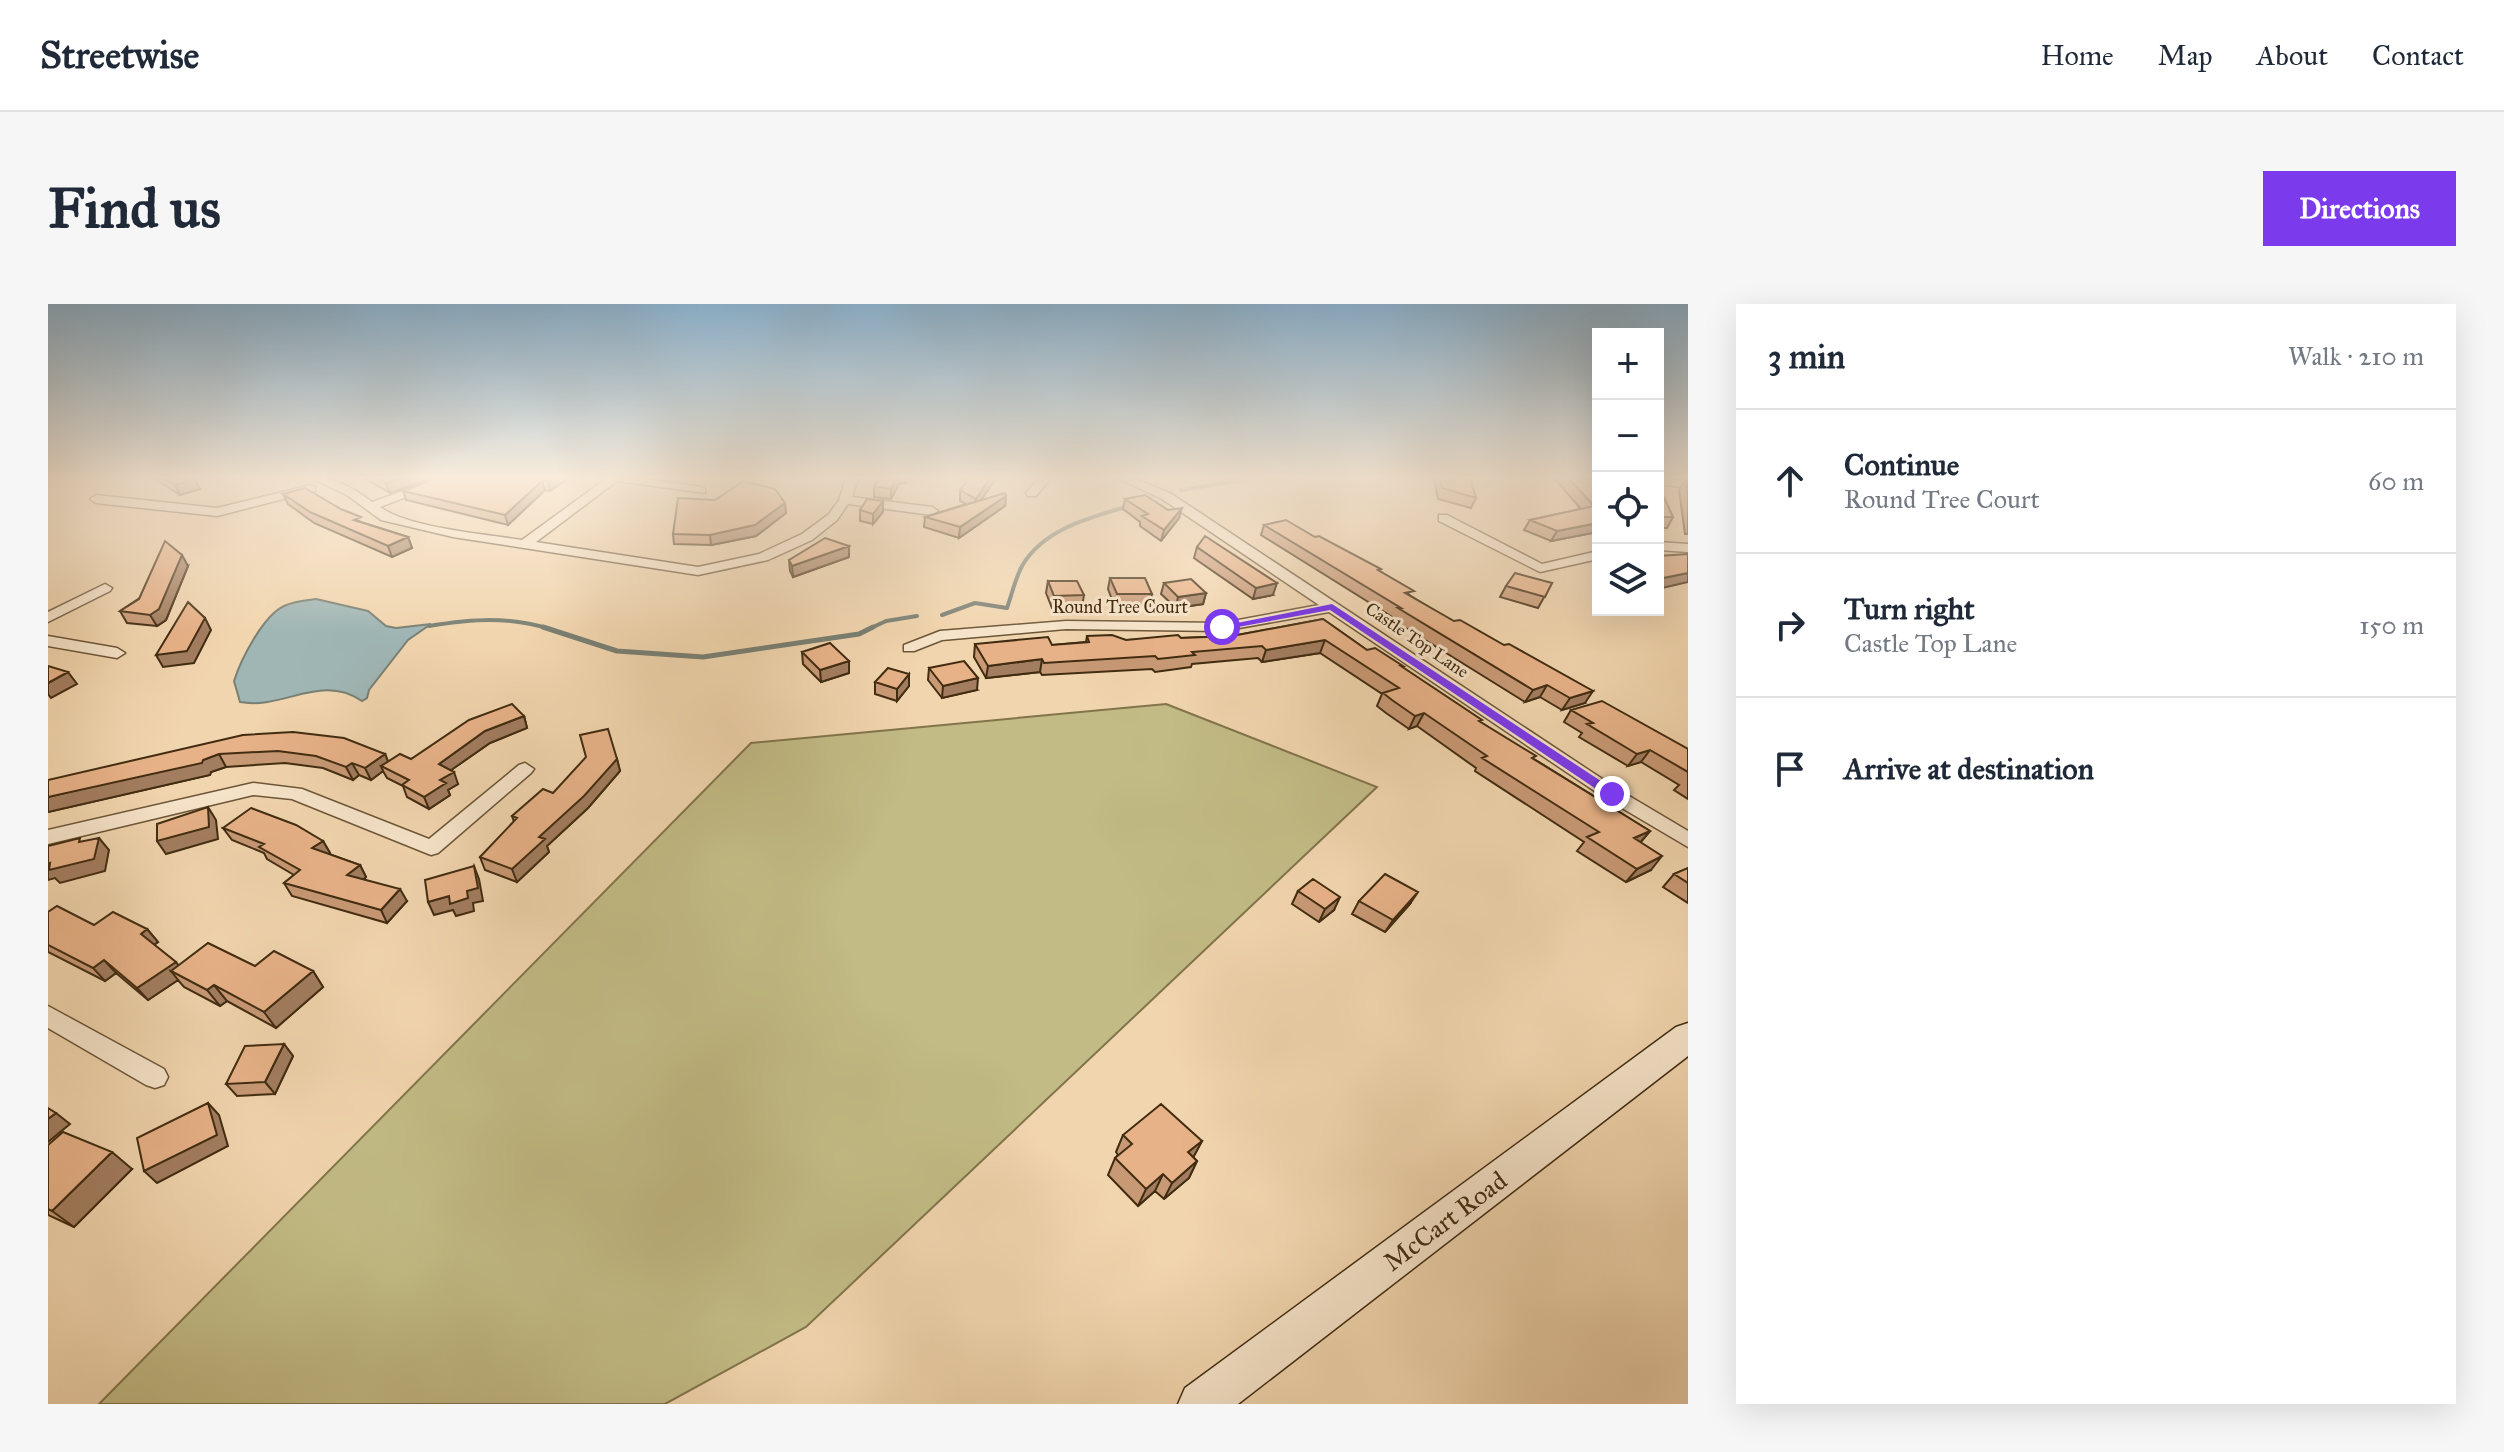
<!DOCTYPE html>
<meta charset="utf-8">
<style>
body{margin:0;font-family:"IM FELL Great Primer",serif;background:#f6f6f7;color:#1f2937}
.controls{position:absolute;right:24px;top:24px;display:grid;overflow:hidden;border-radius:0px;box-shadow:0 8px 32px #0002}
.controls button{width:72px;height:72px;display:grid;place-items:center;padding:0;border:0;border-bottom:2px solid #e0e1e3;background:#fff;color:#1f2937;font:40px sans-serif}
.stop{position:absolute;width:24px;height:24px;margin:-18px;border:6px solid #7c3aed;border-radius:50%;background:#fff}
.stop.end{background:#7c3aed;border-color:#fff;box-shadow:0 2px 8px #0008}
.list{margin:0;padding:0;list-style:none}
h2{display:flex;justify-content:space-between;align-items:center;height:104px;margin:0;padding:0 32px;font-size:34px}
h2 small{font-size:26px;font-weight:400;color:#747a83}
.list li{display:grid;grid-template-columns:52px 1fr auto;gap:24px;align-items:center;box-sizing:border-box;height:144px;padding:0 32px;border-top:2px solid #e0e1e3}
.list b{display:block;font-size:30px;white-space:nowrap}
.list p{margin:0;font-size:26px;white-space:nowrap;color:#747a83}
.list em{font-size:26px;font-style:normal;color:#747a83}
.icon{flex:none;width:44px;height:44px;fill:none;stroke:currentColor;stroke-width:2;stroke-linecap:round;stroke-linejoin:round}
.map{position:relative;flex:none;width:1640px;height:1100px;overflow:hidden;border-radius:0px}
header{display:flex;align-items:center;gap:48px;box-sizing:border-box;height:112px;padding:0 40px;background:#fff;border-bottom:2px solid #e0e1e3}
header strong{font-size:38px}
nav{display:flex;gap:44px;margin-inline-start:auto;font-size:28px}
.intro{display:flex;align-items:center;justify-content:space-between;box-sizing:border-box;height:192px;padding:0 48px}
h1{margin:0;font-size:56px}
.button{padding:20px 36px;border-radius:0px;background:#7c3aed;color:#fff;font-size:28px;font-weight:700}
main{display:flex;gap:48px;padding:0 48px}
aside{flex:1;background:#fff;border-radius:0px;box-shadow:0 8px 32px #0002}
.map>svg:first-child{display:block}
</style>
<header>
<strong>Streetwise</strong>
<nav><a>Home</a><a>Map</a><a>About</a><a>Contact</a></nav>
</header>
<div class="intro"><h1>Find us</h1><a class="button">Directions</a></div>
<main>
<div class="map">
<svg width="1640" height="1100" viewBox="0 0 1640 1100">
<rect width="100%" height="100%" fill="#f1d5ae"/>
<filter id="stains"><feTurbulence type="fractalNoise" baseFrequency=".0025" numOctaves="4"/><feColorMatrix values="0 0 0 0 .2 0 0 0 0 .09 0 0 0 0 .02 0 0 0 .5 -.17"/></filter>
<radialGradient id="worn" r=".72"><stop offset=".6" stop-color="#630" stop-opacity="0"/><stop offset="1" stop-color="#630" stop-opacity=".3"/></radialGradient>
<!-- green -->
<path fill="#c2bb85" stroke="#82744b" stroke-width="2" d="M1118,400L1329,483L758,1023L617,1100H51L703,439Z"/>
<!-- water -->
<path fill="#9fb6b5" stroke="#797f73" stroke-width="2" d="M268,295L320,307L338,322L348,324L383,320L360,336L321,386L319,394L314,397C273,369 235,406 192,398L186,377C193,355 215,312 236,302C246,297 258,296 268,295Z"/>
<g fill="none" stroke-linecap="round" stroke-linejoin="round">
<!-- stream-far1 -->
<path stroke="#797f73" stroke-width="4" d="M1133,186L1205,174
M894,311L927,299L959,304C964,290 967,275 974,262C995,225 1043,213 1081,202
M381,322C424,315 460,312 502,325
M821,325L838,317L869,312"/>
<!-- stream -->
<path stroke="#797f73" stroke-width="5" d="M495,323L569,347L655,353L811,330L825,323"/>
<defs>
<path id="street" d="M263,174C287,173 306,184 324,198L392,174H408L332,203C360,224 438,230 474,236L559,174H591L653,183L657,185V189L569,177L488,238L650,263L711,250L754,230L781,210L791,196L798,174H810L804,193L884,203L890,207L884,211L800,200L789,216L764,236L720,256L650,271L405,233L333,216L299,191Z
M991,174H1003L988,192H980L978,189Z
M1069,174H1084L1122,189L1571,486L1640,527V543L1557,494L1281,308L1174,327L1018,325L894,336L866,347H856V341L892,327L1018,317L1174,319L1271,301L1114,195Z
M1610,174L1640,178V184L1610,180Z
M263,181L267,183V187L169,212L48,199L42,195L48,191L169,204Z
M1391,211H1399L1494,260L1550,247V255L1492,268L1391,217Z
M1610,238L1640,240V248L1610,246Z
M57,280L64,284L62,287L0,318V308Z
M0,332L69,344L77,349L69,354L0,342Z
M477,459L486,465L483,469L390,549L383,551L244,495L205,491L0,540V526L205,479L254,485L381,535L471,461Z
M0,702L116,765L120,773L116,781L107,784L98,781L0,724Z"/>
<path id="secondary" d="M1640,719V752L1190,1100H1130L1137,1084L1628,723Z"/>
</defs>
<!-- street casing -->
<use href="#street" stroke="#6d5638" stroke-width="3"/>
<!-- secondary casing -->
<use href="#secondary" stroke="#412c11" stroke-width="3"/>
<!-- street -->
<use href="#street" fill="#f6e4ca" fill-rule="evenodd"/>
<!-- secondary -->
<use href="#secondary" fill="#f6e4ca" fill-rule="evenodd"/>
</g>
<!-- wall -->
<path fill="#c89975" stroke="#412c11" stroke-width="2" d="M106,174H145L147,175L152,185L132,191Z
M316,174H384L342,189Z
M389,174H521L502,187L497,186L460,221L358,196L355,187Z
M832,174H858V179L851,180L843,195L826,193V182Z
M948,174L933,196L958,192L957,202L911,234L876,223L877,213L918,200L912,197V186Z
M1387,174H1422L1428,194L1423,204L1390,195L1386,176Z
M1506,174H1550V228L1503,237L1476,226L1482,216L1533,205Z
M1630,174H1640V230H1637L1631,186L1637,176Z
M1610,181L1625,213L1619,224H1610Z
M235,190L316,219L360,233L364,244L344,253L266,219L240,200Z
M1077,195L1131,214L1113,237L1092,222V218L1075,205Z
M835,197V208L825,220L812,217V206Z
M738,209L708,232L663,241L626,240L625,230Z
M1216,221L1267,233L1332,267L1363,292L1537,399L1514,406L1492,393L1477,398L1345,316L1346,314L1213,231Z
M801,242V253L745,273L742,267L741,256Z
M1149,243L1225,291L1205,295L1146,254Z
M140,262L118,316L109,322L79,319L72,307Z
M1062,274L1104,290L1102,302L1066,301L1060,285Z
M1000,277L1036,291L1034,303L1004,304L998,289Z
M1116,279L1158,289L1155,300L1128,304L1113,290Z
M1504,279L1490,304L1452,293L1458,282Z
M1275,315L1319,346L1354,364L1486,455L1602,527L1592,539L1603,566L1578,578L1529,547L1536,538L1427,467L1428,464L1369,422L1361,425L1338,409L1329,402L1334,390L1272,349L1214,358L1210,354L1144,360L1143,363L1107,368L1104,365L994,371L992,368L938,374L926,353L927,340L1004,341L1038,338L1039,332L1078,336L1184,332Z
M754,348L801,357V369L773,378L755,360Z
M881,364L929,386L894,394L880,376Z
M861,370V382L849,397L827,390V378Z
M1523,406L1640,445V495L1626,486L1631,481L1593,458L1580,462L1531,433L1534,429L1516,418Z
M476,412L479,424L442,439L403,466L410,480L400,486L402,491L381,505L359,493L355,482L339,474L335,467L323,476L311,471L305,476L275,464L237,459L178,463L163,468L162,471L0,508L195,431L337,450L340,458L363,455Z
M569,455L572,467L540,504L499,542L501,548L469,578L437,566L432,553L466,518L464,512Z
M175,524L275,537L282,549L281,550L312,561L318,573L316,576L359,597L339,619L244,592L236,579L246,571L219,555L216,549L184,536Z
M1640,564V599L1615,583L1626,570Z
M1250,587L1286,606L1271,618L1244,600Z
M1311,597L1362,600L1337,628L1304,610Z
M0,608L46,621L99,625L110,638L106,641L130,661L207,662L265,667L275,683L228,724L179,697L172,702L136,683L130,676L100,696L68,669L57,677L0,648Z
M236,740L245,752L227,790L189,792L178,780Z
M1075,831L1154,837L1145,853L1149,857L1141,874L1116,895L1107,887L1090,902L1060,871L1067,854L1070,851L1068,848Z
M0,841L84,865L26,923L0,911Z"/>
<!-- shaded-wall -->
<path fill="#a27d5f" stroke="#412c11" stroke-width="2" d="M354,174H384L342,189L338,179Z
M505,174H521L502,187L500,177Z
M849,174H852L851,180L843,195V185Z
M942,174H948L927,205L928,195Z
M147,175L152,185L132,191L127,181Z
M494,177L497,186L460,221L457,211Z
M958,192L957,202L911,234L912,223Z
M835,197V208L825,220V210Z
M737,199L738,209L708,232L663,241L662,231Z
M1134,204L1131,214L1113,237L1116,226Z
M1550,219V228L1503,237L1509,227Z
M360,233L364,244L344,253L340,242Z
M801,242V253L745,273L744,262Z
M134,251L140,262L118,316L109,322L102,311Z
M1640,269V278L1610,285V275Z
M1229,279L1225,291L1205,295L1208,284Z
M1158,289L1155,300L1128,304L1130,293Z
M157,314L163,326L146,359L115,363L108,351Z
M1277,336L1272,349L1214,358L1218,346Z
M994,355L992,368L938,374L940,362Z
M801,357V369L773,378L772,366Z
M20,368L29,380L3,394L0,390V379Z
M861,370V382L849,397V385Z
M930,374L929,386L894,394L895,382Z
M1499,381L1492,393L1477,398L1485,386Z
M1545,387L1537,399L1514,406L1522,394Z
M1376,409L1369,422L1361,425L1367,412Z
M476,412L479,424L442,439L396,471L391,460L437,427Z
M1602,446L1593,458L1580,462L1589,450Z
M171,450L178,463L163,468L162,471L0,508V493L155,456Z
M337,450L342,462H333L335,467L323,476L317,464Z
M569,455L572,467L540,504L499,542L501,548L469,578L464,565L491,533Z
M304,459L311,471L305,476L298,463Z
M406,468L410,480L400,486L402,491L381,505L376,493L392,476Z
M160,503L168,516L170,535L118,550L109,537Z
M1602,527L1591,540L1586,534Z
M51,534L61,546L57,567L12,579L7,574L0,576V560Z
M275,537L282,549L271,557L264,544Z
M1614,552L1603,566L1578,578L1589,565Z
M312,561L318,573L306,584L299,571Z
M426,562L431,575L435,597L425,599L426,607L408,612L405,606L386,611L380,598L419,587Z
M352,585L359,597L339,619L333,606Z
M1370,588L1362,600L1337,628L1345,616Z
M1292,593L1286,606L1271,618L1277,605Z
M99,625L110,638L104,642L93,630Z
M56,656L68,669L57,677L45,664Z
M128,658L138,671L123,667L130,676L100,696L89,684Z
M265,667L275,683L228,724L216,708Z
M166,681L179,697L172,702L159,686Z
M236,740L245,752L227,790L217,778Z
M160,799L171,811L180,842L109,879L96,867Z
M8,809L22,820L0,838V815Z
M1154,837L1145,854L1140,848Z
M64,848L84,865L26,923L4,907Z
M1149,857L1141,874L1116,895L1124,879Z
M1115,870L1107,887L1090,902L1098,885Z"/>
<!-- building -->
<path fill="#e8b288" stroke="#412c11" stroke-width="2" d="M116,174H145L147,175L127,181Z
M329,174H354L338,179Z
M389,174H505L500,177H494L457,211L355,187Z
M832,174H849L843,185L826,182Z
M921,174H942L928,195L912,186Z
M1392,174H1422L1428,194L1394,184Z
M1520,174H1550V219L1509,227L1482,216L1546,202Z
M1637,176H1640V193Z
M695,177L727,185L737,199L707,221L662,231L625,230L630,194L667,196Z
M1610,181L1625,213H1610Z
M257,184L293,205L313,213L306,216L360,233L340,242L262,208L235,190Z
M957,189L958,192L912,223L877,213Z
M1097,191L1120,206L1134,204L1116,226L1094,212L1100,210L1077,195Z
M819,195L835,197L825,210L812,206Z
M1238,216L1267,233L1271,232L1333,265L1330,266L1366,287L1357,289L1406,317L1412,316L1456,341L1461,340L1545,387L1522,394L1499,381L1485,386L1350,304H1353L1216,221Z
M1157,232L1229,279L1208,284L1149,243Z
M777,234L801,242L744,262L741,256Z
M117,237L134,251L111,305L102,311L72,307L91,295Z
M1640,250V269L1610,275V252Z
M1467,269L1504,279L1497,293L1458,282Z
M1062,274H1097L1104,290H1069Z
M1143,275L1158,289L1130,293L1116,279Z
M1000,277H1029L1036,291L1006,292Z
M140,298L157,314L139,347L108,351Z
M1275,315L1319,346L1327,344L1355,362H1353L1434,416L1431,417L1488,452L1484,454L1602,527L1586,534L1614,552L1589,565L1539,533L1551,528L1434,454L1439,452L1376,409L1367,412L1344,396L1335,389L1351,384L1277,336L1218,346L1214,342L1144,348L1147,351L1110,355L1107,352L996,359L994,355L940,362L927,340L1000,333L1004,341L1041,338L1039,332L1064,331L1078,336L1130,331L1133,334L1184,332Z
M782,339L801,357L772,366L754,348Z
M916,357L930,374L895,382L881,364Z
M0,362L20,368L0,379Z
M840,364L861,370L849,385L827,378Z
M1554,397L1640,445V468L1602,446L1589,450L1539,420L1545,419L1523,406Z
M464,400L476,412L437,427L391,460L406,468L392,476L398,479L376,493L354,481L361,476L333,462L352,450L363,455L421,416Z
M560,425L569,455L536,492L491,533L497,535L464,565L432,553L469,514L464,512L495,485L505,489L538,453L532,431Z
M245,428L296,434L337,450L317,464L304,459L298,463L268,452L230,447L171,450L155,456L154,459L0,493V476L195,431Z
M160,503L161,523L109,537V520Z
M203,504L248,521L275,537L264,544L312,561L299,571L352,585L333,606L236,579L252,566L211,543L216,540L175,524Z
M32,534L31,538L51,534L46,555L1,566L2,559L0,560V542Z
M426,562L430,584L419,587L420,594L402,600L401,592L380,598L377,576Z
M1640,564V579L1626,570Z
M1337,570L1370,588L1345,616L1311,597Z
M1265,575L1292,593L1277,605L1250,587Z
M9,602L46,621L65,608L99,625L93,630L128,658L89,684L56,656L45,664L0,641V608Z
M160,639L207,662L226,647L265,667L216,708L166,681L159,686L123,667Z
M236,740L217,778L178,780L197,742Z
M160,799L169,831L96,867L89,834Z
M1113,800L1154,837L1140,848L1149,857L1124,879L1115,870L1098,885L1067,854L1084,840L1075,831Z
M0,804L8,809L0,815Z
M15,828L64,848L4,907L0,905V841Z"/>
<!-- sky -->
<linearGradient id="sky" x2="0" y2="1"><stop stop-color="#8bb5d4"/><stop offset="0.53" stop-color="#f9ecdb"/><stop offset="1" stop-color="#f9ecdb" stop-opacity="0"/></linearGradient>
<rect width="1640" height="328" fill="url(#sky)"/>
<!-- route -->
<path fill="#7c3aed" d="M1284,300L1568,487V493H1560L1282,306L1174,326L1169,323Z"/>
<g text-anchor="middle" stroke-width="6" stroke-linejoin="round" paint-order="stroke">
<!-- far-street labels -->
<g font-size="18" fill="#412c11" stroke="#f6e4ca">
<text x="1072" y="309">Round Tree Court</text>
<text transform="translate(1369 336) rotate(34)" y="6">Castle Top Lane</text>
</g>
<!-- near-street labels -->
<g font-size="26" fill="#412c11" stroke="#f6e4ca">
<text transform="translate(1397 917) rotate(-37)" y="9">McCart Road</text>
</g>
</g>
<rect width="100%" height="100%" filter="url(#stains)"/>
<rect width="100%" height="100%" fill="url(#worn)"/>
</svg>
<div class="controls">
<button>+</button>
<button>−</button>
<button><svg class="icon" aria-label="locate" viewBox="0 0 24 24"><circle cx="12" cy="12" r="6"/><path d="M12 2v4M12 18v4M2 12h4M18 12h4"/></svg></button>
<button><svg class="icon" aria-label="layers" viewBox="0 0 24 24"><path d="M12 4l9 5-9 5-9-5zM3 14l9 5 9-5"/></svg></button>
</div>
<div class="stop" style="left:1174px;top:323px"></div>
<div class="stop end" style="left:1564px;top:490px"></div>
</div>
<aside>
<h2>3 min<small>Walk · 210 m</small></h2>
<ul class="list">
<li><svg class="icon" aria-label="ahead" viewBox="0 0 24 24"><path d="M12 20V5M6 11l6-6 6 6"/></svg><div><b>Continue</b><p>Round Tree Court</p></div><em>60 m</em></li>
<li><svg class="icon" aria-label="right" viewBox="0 0 24 24"><path d="M7 20v-9h11M14 6l5 5-5 5"/></svg><div><b>Turn right</b><p>Castle Top Lane</p></div><em>150 m</em></li>
<li><svg class="icon" aria-label="arrive" viewBox="0 0 24 24"><path d="M6 21V4h12l-3 4 3 4H6"/></svg><div><b>Arrive at destination</b></div></li>
</ul>
</aside>
</main>
